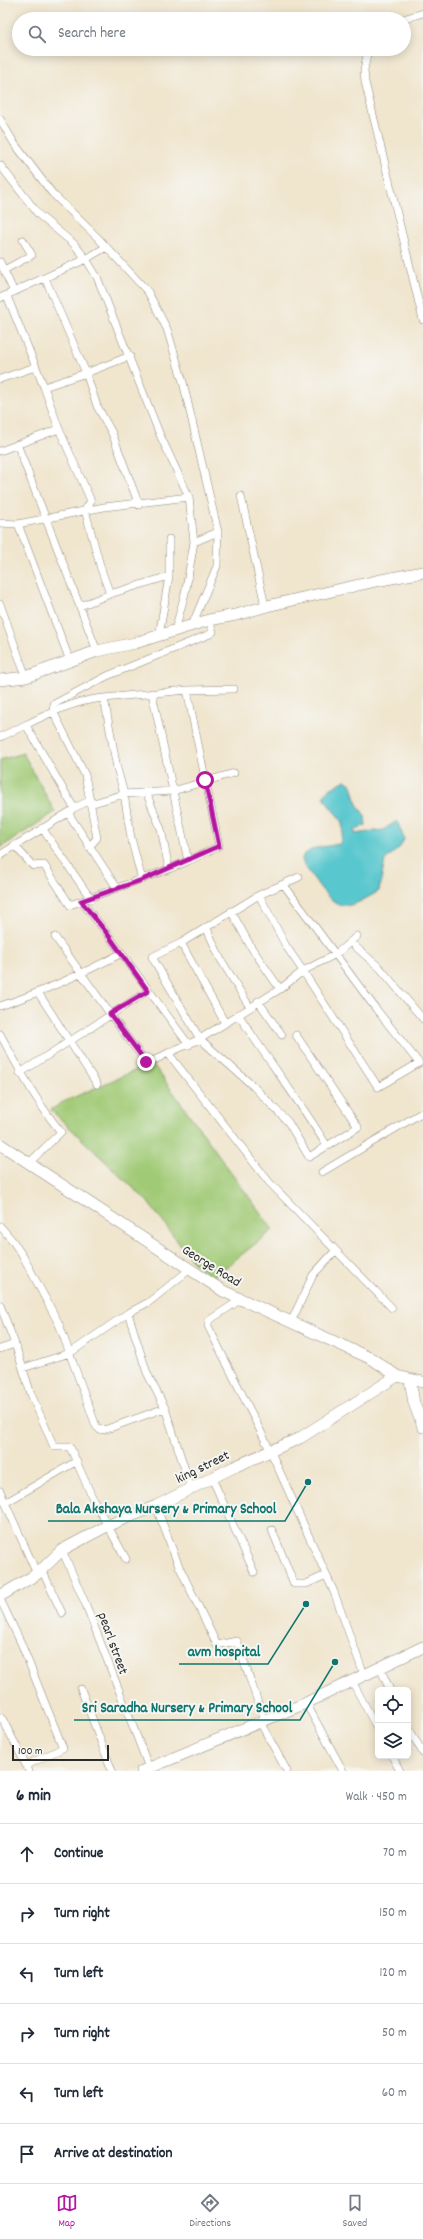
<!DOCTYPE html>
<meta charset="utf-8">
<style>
body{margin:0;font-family:Dekko,sans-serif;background:#f6f6f7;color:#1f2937}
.controls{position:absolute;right:12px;bottom:12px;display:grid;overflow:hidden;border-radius:6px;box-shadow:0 2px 10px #0003}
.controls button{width:36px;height:36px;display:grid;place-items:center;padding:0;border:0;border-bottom:1px solid #e0e1e3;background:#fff;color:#1f2937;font:20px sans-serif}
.scale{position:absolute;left:12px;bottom:10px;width:97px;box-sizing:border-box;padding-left:4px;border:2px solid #2b2b2b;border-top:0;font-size:11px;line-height:14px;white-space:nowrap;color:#2b2b2b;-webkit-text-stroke:3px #f6f6f2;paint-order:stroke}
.stop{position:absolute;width:12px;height:12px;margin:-9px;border:3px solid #b5179e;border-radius:50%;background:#fff}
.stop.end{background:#b5179e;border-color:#fff;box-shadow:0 1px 4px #0008}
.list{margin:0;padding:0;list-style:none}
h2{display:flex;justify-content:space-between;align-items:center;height:52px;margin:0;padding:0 16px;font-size:17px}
h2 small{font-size:13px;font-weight:400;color:#747a83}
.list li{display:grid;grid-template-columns:26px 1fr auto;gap:12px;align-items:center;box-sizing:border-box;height:60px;padding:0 16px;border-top:1px solid #e0e1e3}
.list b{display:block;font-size:15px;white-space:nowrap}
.list em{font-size:13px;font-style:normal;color:#747a83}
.icon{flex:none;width:22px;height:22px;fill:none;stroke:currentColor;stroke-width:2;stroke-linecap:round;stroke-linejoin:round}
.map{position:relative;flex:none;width:423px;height:1771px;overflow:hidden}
.search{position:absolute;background:#fff;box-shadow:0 2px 10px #0003;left:12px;right:12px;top:12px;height:44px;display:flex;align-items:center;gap:10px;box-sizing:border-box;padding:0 14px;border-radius:22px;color:#747a83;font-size:15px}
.sheet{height:412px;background:#fff}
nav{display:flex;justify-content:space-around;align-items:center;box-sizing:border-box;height:56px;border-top:1px solid #e0e1e3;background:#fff;font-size:11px;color:#747a83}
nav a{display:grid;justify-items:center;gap:2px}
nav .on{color:#b5179e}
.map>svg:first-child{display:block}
</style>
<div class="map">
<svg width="423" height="1771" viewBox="0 0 423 1771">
<rect width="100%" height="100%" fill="#f6f6f2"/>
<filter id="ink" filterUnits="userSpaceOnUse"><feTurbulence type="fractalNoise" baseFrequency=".025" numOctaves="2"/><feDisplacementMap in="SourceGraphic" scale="8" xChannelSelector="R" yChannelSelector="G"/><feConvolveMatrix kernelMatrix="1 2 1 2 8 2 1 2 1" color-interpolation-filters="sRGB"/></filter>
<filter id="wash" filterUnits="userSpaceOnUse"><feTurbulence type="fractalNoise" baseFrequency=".012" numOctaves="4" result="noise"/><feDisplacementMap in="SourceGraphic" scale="16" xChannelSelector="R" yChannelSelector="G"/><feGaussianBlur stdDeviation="0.9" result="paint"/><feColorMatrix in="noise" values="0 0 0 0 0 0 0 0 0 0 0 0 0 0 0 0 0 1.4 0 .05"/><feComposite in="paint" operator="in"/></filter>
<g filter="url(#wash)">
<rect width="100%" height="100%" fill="#f0e5cd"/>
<!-- green -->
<path fill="#a0ca76" stroke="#667a50" d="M23,753L55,812L0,848V760Z
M152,1063L273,1230L212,1278L194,1263L147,1201L51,1110L61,1103Z"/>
<!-- water -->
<path fill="#59c7ce" stroke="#42797c" d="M345,780L352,785L357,804L365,816L366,825L355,830V834L383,830L397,821L404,839L400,847L385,860L379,891C351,907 341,915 319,886C313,877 306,869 302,860L303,855L315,848L340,844C349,814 333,818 324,796L327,791Z"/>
</g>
<g filter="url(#ink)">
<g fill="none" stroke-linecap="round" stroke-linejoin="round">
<defs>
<path id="street" d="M403,19L423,13
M368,49L364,70L365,82L423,320
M0,119L14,143L52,193L98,238L148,292L167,329L183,382L218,532L217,566L192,625
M0,165L39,215L74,244L86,259L97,277L160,435L189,497L194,542L186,589L175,631
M0,262L14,292
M4,270L32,255L23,240
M45,278L86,373L97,406L112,433L139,505
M7,296L44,387
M0,298L86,259L106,247
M0,379L35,367
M17,444L97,651
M0,451L59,429
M241,496L265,606
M0,523L18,524L104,507L189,497
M18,524L70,661
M194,542L218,532
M110,594L101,569L85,510L91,501L59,429L44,387L86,373L130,356
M0,604L26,677
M80,606L110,594L169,576
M159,636L169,576V539
M187,690L219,846L188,861
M104,698L187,690L234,689
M26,725L74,808L89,801
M0,737C34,722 66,701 104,698L117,768L124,794L173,791L152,693
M90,804L124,794L131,838L142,880
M68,813L117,888L169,869L161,829L146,792
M42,828L91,899
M14,845L33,866L44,865L70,905L117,888
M89,847L97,838L85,775L53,711L54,704L107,676L210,634L213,632L209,620
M0,855L71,811
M169,869L188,861L173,791L234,773
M299,877L259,895L181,943L152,957L200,1039L254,1087L288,1122L309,1157L327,1146
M284,885L376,1009L419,1063L378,1087L303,971L280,989L200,1039L168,1053L269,1182L392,1308
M259,895L286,946L303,971L336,954L357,936
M81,901L106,932L189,1045
M231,911L251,947L280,989
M206,927L220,958L249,1006
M55,937L126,1036L146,1062L153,1061L168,1053
M350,942L380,968L423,1019
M181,943L225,1023
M39,994L97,1084
M258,1001L282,1035
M0,1006C43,992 82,974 122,953
M238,1014C267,1059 299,1100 327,1146L358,1127L296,1035
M0,1034C19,1068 36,1102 61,1132L30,1162
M20,1073L148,991
M322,1172L423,1112
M0,1226L12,1240L24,1258L59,1324L96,1426L100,1430L107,1429L165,1408L191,1488
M240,1300L208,1321V1326L270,1450L334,1592L364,1675
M0,1305L15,1344
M128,1313L147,1373L165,1408
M291,1322L313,1275L335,1251
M0,1349L15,1344L31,1394L54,1447H70L93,1499L126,1559
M23,1368L70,1353L128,1313L149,1302L189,1270
M212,1478L254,1572
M0,1491L37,1574
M5,1503L77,1461
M156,1506L178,1564L217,1645L237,1641L264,1720
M272,1530L294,1584H306L326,1575
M62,1550L86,1605L149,1768
M42,1570L62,1613
M0,1599L21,1643L63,1748L27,1765
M380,1668L390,1690
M352,1681L378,1730
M81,1689L112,1771
M306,1703L343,1771
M0,1717L3,1720L29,1771
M260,1722L287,1771
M408,1727L423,1753
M392,1756L400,1771"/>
<path id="secondary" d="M0,680L26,677L97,651L135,643L209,620L236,615L267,606L376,581L423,572
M0,1144L223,1291L372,1359L397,1376L423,1382
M410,1380L414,1403L423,1427
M0,1596L37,1574L62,1550L109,1525L156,1506L234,1467L300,1438L397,1376
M142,1771L306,1703L423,1647"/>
</defs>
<!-- street casing -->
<use href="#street" stroke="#8e887c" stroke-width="8"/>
<!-- secondary casing -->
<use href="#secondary" stroke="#8e887c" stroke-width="12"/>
<!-- street -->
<use href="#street" stroke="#fff" stroke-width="7"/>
<!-- secondary -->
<use href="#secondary" stroke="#fff" stroke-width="11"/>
</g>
</g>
<g fill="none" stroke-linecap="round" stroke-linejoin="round" filter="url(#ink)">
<!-- route -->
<path stroke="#b5179e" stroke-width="5" d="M146,1062L110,1014L148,991L106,932L81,901L142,880L219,846L205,780"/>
</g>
<g text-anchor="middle" stroke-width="4" stroke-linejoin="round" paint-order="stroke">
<!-- street labels -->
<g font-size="14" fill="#2b2b2b" stroke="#f6f6f2">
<text transform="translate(212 1265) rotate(32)" y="5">George Road</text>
<text transform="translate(202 1466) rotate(-26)" y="5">king street</text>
<text transform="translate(114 1643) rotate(70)" y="5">pearl street</text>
</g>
</g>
<!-- callouts -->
<path fill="none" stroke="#0f766e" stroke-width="1.5" d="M308 1482L285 1521H48M306 1604L268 1664H179M335 1662L300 1720H74"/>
<g fill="#0f766e" stroke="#f6f6f2" stroke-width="1.5">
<circle cx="308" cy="1482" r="4"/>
<circle cx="306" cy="1604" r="4"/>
<circle cx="335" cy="1662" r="4"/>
</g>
<g font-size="15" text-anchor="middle" font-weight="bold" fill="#0f766e" stroke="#f6f6f2" stroke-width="4" stroke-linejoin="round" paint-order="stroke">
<text x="166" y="1513">Bala Akshaya Nursery &amp; Primary School</text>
<text x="224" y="1656">avm hospital</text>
<text x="187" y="1712">Sri Saradha Nursery &amp; Primary School</text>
</g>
</svg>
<div class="controls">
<button><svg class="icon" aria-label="locate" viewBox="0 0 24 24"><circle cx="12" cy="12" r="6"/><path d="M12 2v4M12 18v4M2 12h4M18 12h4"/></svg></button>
<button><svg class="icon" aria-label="layers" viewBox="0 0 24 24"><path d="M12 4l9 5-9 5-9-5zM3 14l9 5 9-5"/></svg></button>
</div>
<div class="scale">100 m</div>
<div class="stop" style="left:205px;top:780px"></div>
<div class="stop end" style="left:146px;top:1062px"></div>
<div class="search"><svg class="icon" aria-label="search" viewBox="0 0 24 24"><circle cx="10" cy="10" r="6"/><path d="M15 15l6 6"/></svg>Search here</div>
</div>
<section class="sheet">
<h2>6 min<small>Walk · 450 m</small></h2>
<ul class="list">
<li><svg class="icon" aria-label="ahead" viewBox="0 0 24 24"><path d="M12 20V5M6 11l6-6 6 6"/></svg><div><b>Continue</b></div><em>70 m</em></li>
<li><svg class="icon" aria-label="right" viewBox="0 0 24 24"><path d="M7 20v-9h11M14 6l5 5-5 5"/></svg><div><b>Turn right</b></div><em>150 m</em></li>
<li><svg class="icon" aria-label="left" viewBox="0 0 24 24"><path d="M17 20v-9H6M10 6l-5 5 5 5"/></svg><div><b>Turn left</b></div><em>120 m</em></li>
<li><svg class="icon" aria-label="right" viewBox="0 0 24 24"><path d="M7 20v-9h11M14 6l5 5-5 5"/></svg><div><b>Turn right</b></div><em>50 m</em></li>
<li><svg class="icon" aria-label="left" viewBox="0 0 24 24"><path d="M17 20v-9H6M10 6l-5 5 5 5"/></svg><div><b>Turn left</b></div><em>60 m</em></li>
<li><svg class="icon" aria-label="arrive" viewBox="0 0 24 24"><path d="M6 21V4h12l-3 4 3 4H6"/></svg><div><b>Arrive at destination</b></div></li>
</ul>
</section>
<nav>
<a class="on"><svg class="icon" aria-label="map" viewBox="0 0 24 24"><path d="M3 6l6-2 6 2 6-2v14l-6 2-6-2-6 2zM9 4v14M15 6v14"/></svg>Map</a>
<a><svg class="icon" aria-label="directions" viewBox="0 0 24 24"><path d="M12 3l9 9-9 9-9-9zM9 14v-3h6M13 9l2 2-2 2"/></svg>Directions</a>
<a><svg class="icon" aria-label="saved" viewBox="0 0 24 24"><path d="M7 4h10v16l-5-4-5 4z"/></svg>Saved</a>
</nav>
